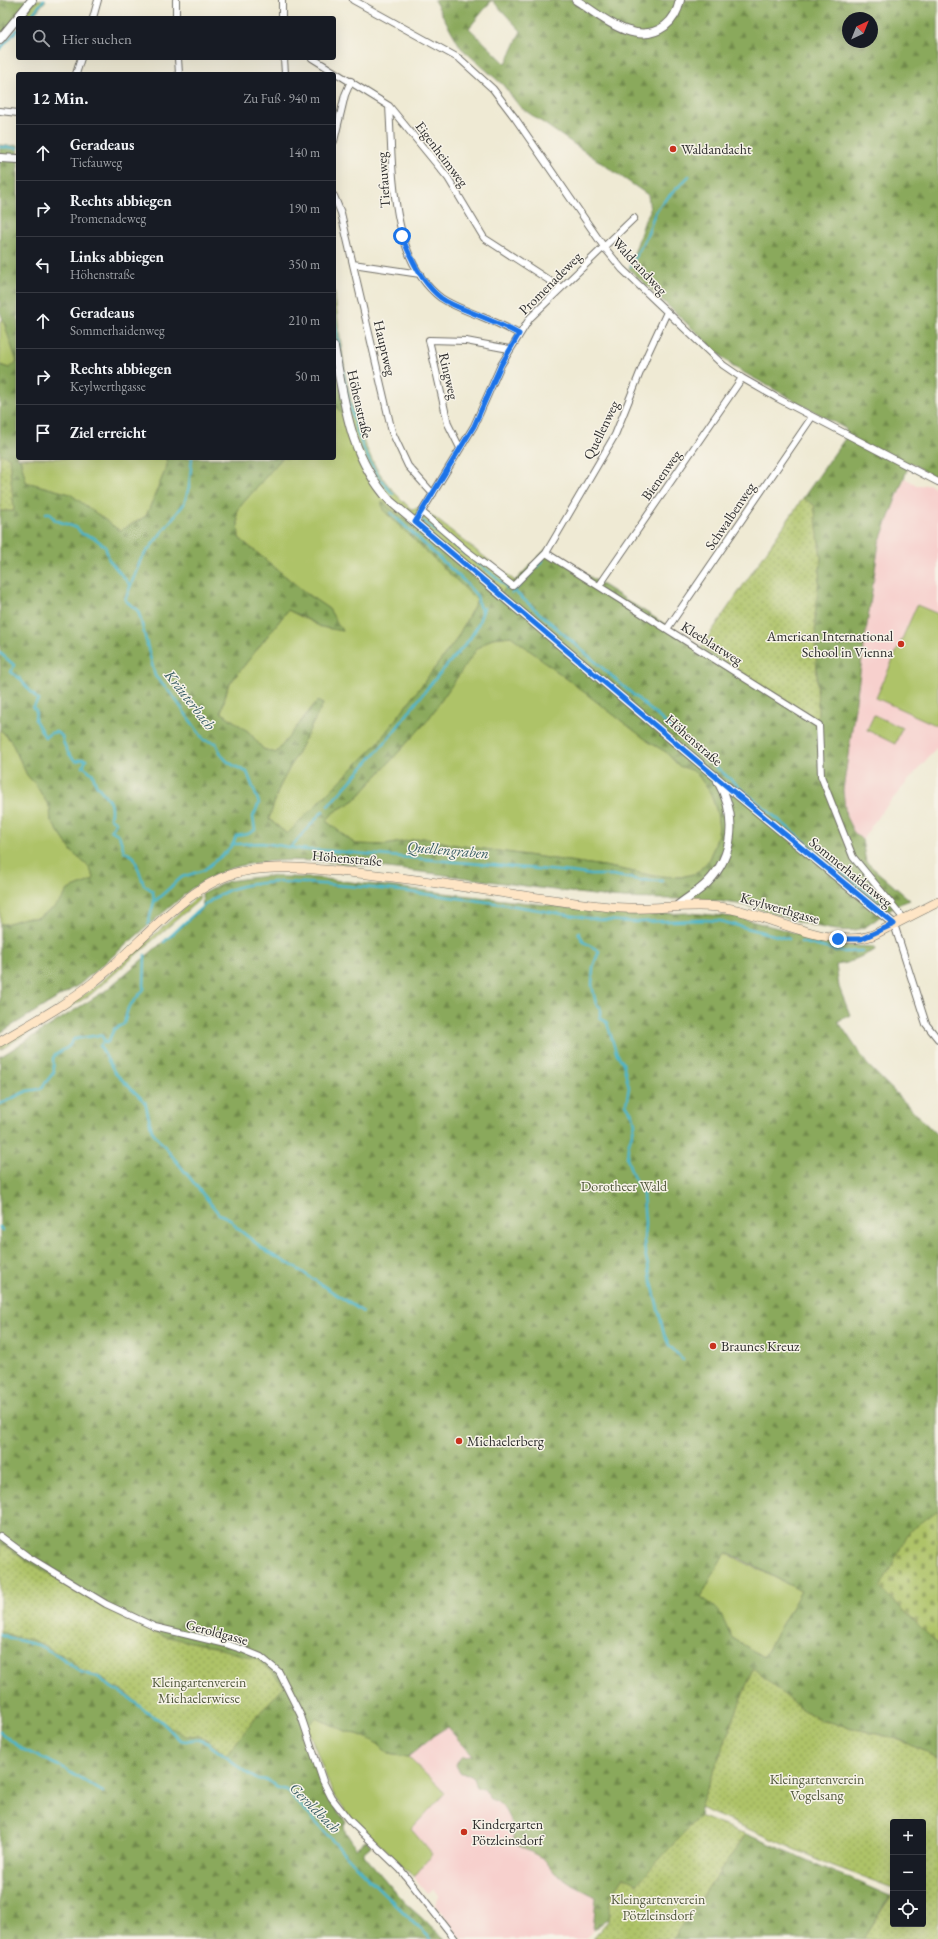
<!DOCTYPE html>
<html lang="de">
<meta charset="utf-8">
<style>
body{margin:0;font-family:"EB Garamond",serif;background:#242831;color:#f1f3f6}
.controls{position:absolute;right:12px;bottom:12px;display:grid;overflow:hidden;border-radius:4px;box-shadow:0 4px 16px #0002}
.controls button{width:36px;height:36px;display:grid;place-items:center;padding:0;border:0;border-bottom:1px solid #363941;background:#171b24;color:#f1f3f6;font:20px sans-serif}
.compass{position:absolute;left:842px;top:12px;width:36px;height:36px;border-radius:50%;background:#171b24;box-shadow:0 4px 16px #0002;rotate:43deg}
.stop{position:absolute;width:12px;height:12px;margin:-9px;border:3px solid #1a73e8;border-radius:50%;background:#fff}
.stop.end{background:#1a73e8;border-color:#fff;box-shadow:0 1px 4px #0008}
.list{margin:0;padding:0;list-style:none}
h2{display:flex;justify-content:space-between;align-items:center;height:52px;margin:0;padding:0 16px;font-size:17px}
h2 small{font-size:13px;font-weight:400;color:#9ea1a6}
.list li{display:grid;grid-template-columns:26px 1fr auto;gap:12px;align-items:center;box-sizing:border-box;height:56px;padding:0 16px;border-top:1px solid #363941}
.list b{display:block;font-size:15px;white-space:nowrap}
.list p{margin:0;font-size:13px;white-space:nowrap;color:#9ea1a6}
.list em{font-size:13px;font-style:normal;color:#9ea1a6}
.icon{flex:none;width:22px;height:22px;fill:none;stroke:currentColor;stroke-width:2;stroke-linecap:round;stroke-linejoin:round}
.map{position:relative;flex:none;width:938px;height:1939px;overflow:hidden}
.search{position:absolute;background:#171b24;box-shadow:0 4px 16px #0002;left:16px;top:16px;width:320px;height:44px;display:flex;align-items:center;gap:10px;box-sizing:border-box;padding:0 14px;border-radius:4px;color:#9ea1a6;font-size:15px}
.panel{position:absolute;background:#171b24;box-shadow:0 4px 16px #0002;left:16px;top:72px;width:320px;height:388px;border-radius:4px}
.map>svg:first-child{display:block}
</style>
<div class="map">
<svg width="938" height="1939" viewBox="0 0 938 1939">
<defs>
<pattern id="forest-firs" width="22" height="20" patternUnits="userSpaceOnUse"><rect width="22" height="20" fill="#8aa95c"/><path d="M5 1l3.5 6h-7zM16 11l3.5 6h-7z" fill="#718a4c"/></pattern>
<pattern id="cemetery-stones" width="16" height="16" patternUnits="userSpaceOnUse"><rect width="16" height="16" fill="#aec368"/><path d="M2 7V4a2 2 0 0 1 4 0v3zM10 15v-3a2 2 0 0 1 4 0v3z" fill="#8e9f56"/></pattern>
<pattern id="garden-dots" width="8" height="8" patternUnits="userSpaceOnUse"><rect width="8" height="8" fill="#aec368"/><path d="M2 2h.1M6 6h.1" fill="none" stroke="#8e9f56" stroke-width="1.8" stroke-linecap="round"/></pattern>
</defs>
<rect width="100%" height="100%" fill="#f7f3e8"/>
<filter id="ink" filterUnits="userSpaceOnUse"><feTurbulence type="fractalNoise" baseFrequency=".025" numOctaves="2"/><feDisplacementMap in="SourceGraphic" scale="8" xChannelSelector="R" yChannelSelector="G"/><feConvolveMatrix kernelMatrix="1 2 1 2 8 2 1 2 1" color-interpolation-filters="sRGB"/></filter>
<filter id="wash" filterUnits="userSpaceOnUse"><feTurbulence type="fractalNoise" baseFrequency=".012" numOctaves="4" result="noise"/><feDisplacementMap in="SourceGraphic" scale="16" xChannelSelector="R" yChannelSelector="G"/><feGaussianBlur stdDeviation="0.9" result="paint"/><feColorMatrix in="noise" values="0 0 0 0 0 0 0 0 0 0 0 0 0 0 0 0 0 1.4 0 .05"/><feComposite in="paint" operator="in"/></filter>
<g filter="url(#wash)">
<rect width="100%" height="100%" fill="#efead4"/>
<!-- built -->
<path fill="#f7d0cd" d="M905,478L918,486L929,484L938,491V746L879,815L862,840L853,831L846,817L843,790L879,543Z
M447,1727L474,1757L458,1760L457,1769L463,1774H469L474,1777L475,1783L487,1793V1797L503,1806L508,1818L515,1829L513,1835L528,1851L544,1859L569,1883L596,1897L593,1930L586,1939H462L435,1904L439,1897L433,1888L427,1893L414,1877L432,1854L411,1829L445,1793L408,1757L433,1736Z"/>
<!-- green -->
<path fill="#aec368" stroke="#6c774a" d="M37,0H46L31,18H22Z
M334,287C341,346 348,427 382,477C390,489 401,499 411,509L419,508L431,515L515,581L496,597L408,522L382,503L383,510L477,600L456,640L377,744L287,834L269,819L279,788L323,704L317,702L276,753L263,749L249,732L221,712L228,686L288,610L321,627L342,631L329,609L307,594L239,538L237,510L282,458H334V404L343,414L345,393L334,329Z
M4,319L17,362L9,368L0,365V321Z
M20,458H166L167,466L146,516L120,531L70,494L26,482Z
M917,605L938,614V726L876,698Z
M511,636L649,742L666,752L679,766L695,771L710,792L717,812L719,829L715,845L708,861L697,873L681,877L655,876L604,866L456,845L423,838L385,845L355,844L326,821L334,812L355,800L427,721L476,650L492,638Z
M874,715L902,728L895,744L867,730Z
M0,729L11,741L27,775L36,785L50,808L51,821L73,853L88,866L94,877L93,880L68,890L61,901L52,909L37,918H25L6,924H0Z
M199,895V900L90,995L0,1050V1046L70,1005L99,984Z
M726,1553L801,1591L763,1657L731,1637L727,1628L701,1597L721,1559Z
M316,1718L346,1731L364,1736L378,1744L389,1754L408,1757L445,1793L411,1829L432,1854L414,1877L347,1814L332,1792L307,1727Z"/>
<!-- forest -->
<path fill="url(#forest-firs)" stroke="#5a6a44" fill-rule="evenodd" d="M0,0H37L0,44Z
M434,0H938V480L910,462L879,543L843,790L846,817L853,831L862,840L866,862L910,900C902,903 893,906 887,911C877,918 868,928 855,930C823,935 767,908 732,903C692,896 651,901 610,897C532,888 455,875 378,867C335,862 287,856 244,865C224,869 208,878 191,889L80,984L0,1033V924H6L25,918H37L52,909L61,901L68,890L93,880L94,877L88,866L73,853L51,821L50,808L36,785L27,775L11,741L0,729V511H14L9,458L0,454V365L9,368L17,362L0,311V145L8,146L18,145V432L16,444L18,458H20L26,482L70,494L120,531L146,516L167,466L166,458H282L237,510L239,538L307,594L329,609L342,631L321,627L305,618L288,610L228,686L221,712L249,732L263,749L276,753L317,701L323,704L279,788L269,819L287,834L377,744L456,640L477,600L383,510L382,502L408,522L496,597L515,581L546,549L815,719L818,716L815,617L821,558L814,506L803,498L846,437V429L732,366L629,269L645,220L650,211L648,195L520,107L503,85L461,48ZM492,0L521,31L506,64L469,28ZM848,18H872V42H848ZM511,636L649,742L666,752L679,766L695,771L710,792L717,812L719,829L715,845L708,861L697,873L681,877L655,876L604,866L456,845L423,838L385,845L355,844L326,821L334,812L355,800L427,721L476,650L492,638Z
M334,329L345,393L343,415L334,404Z
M265,876L317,878L631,915L690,913L736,917L841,945L874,947L875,950L847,963L836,965L839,987L850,1015L838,1021L867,1064L938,1136V1757L898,1739L820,1720L797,1706L753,1668L700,1808L699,1816L637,1885L623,1877L611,1895L609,1918L593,1930L596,1897L569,1883L555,1873L544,1859L514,1843L513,1835L515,1829C507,1817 505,1802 490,1799L483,1789L477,1788L474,1777L469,1774L460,1773L456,1765L461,1757L473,1756L447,1727L433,1736L408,1757L389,1754L378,1744L364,1736L346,1731L316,1718L303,1731L328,1798L346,1822L344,1825L345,1831L356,1848L367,1840L371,1846L364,1852V1855L404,1902L445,1939H0V1631L13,1636L33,1640L69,1657L82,1671L97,1675L104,1679L112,1686L128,1694L147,1712L211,1742L226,1756L254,1719L213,1647L163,1636L107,1608L22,1558L0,1542V1057L105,991L203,908L202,894L228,881ZM726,1553L739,1558L801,1591L763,1657L731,1637L721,1614L714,1606L701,1597L721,1559Z
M746,1834L890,1896L863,1939H673Z"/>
<!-- cemetery -->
<path fill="url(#cemetery-stones)" stroke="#6c774a" d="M938,1510V1644L880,1588L909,1532Z"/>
<!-- garden -->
<path fill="url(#garden-dots)" stroke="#6c774a" d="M0,454L9,457L14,511H0Z
M803,498L814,505L821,558L815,617L818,717L815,719L701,647Z
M0,1542L22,1558L107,1608L163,1636L213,1647L256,1659L270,1670L284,1686L254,1719L226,1756L211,1742L199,1735L185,1736L147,1712L128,1694L108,1684V1681L97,1675L82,1671L69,1657L55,1652L48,1647L33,1640L13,1636L0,1631Z
M753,1668L797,1706L820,1720L896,1739L938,1757V1939H863L893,1893V1924H923V1822H893V1888L831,1865L700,1808Z
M699,1816L746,1834L673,1939H592L608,1921L611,1895L623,1877L637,1884Z"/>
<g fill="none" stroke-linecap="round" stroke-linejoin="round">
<!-- stream -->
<path stroke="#4db6cb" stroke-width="2.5" d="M29,18L44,0
M0,49L18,29
M0,147L18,148
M631,266C636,254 643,244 648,233C652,224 652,215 659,207C668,196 679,187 689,176
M334,315C345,376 348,447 393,494
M46,513H50L55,520L77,528L82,534L93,537L105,546L109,560L130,585
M391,513L464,581L477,596L479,606L482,611
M423,521L466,554
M473,559L505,585L507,589
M514,591L738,786L882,906
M512,593L543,560
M0,653L14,665L11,672L19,678L38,700L33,708L36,710L35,720L45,737L51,733L56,732L62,736C63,745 69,756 76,761L83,759L86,760L83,766L93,774C95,794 116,794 110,818L116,822L111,830L119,835L124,851L134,857L144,885L153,891L154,902
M328,806L388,739L429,686L469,640L477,627L484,608
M233,844C242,844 252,843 261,843C282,844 300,852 320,850L571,872L591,875H612L639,880L662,881
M291,847L323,811
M279,882C354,884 429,894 503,904C536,909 569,916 602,920
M604,920L633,922
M635,922L705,920L720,921L789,939
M148,924L154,902L182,877L204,870L225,853L233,844L236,836L248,834L255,830L253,817L259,803L247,772C230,764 223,762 216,743L204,740L173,696L155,676L140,617L138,611L125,600L141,559L184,504L189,487L192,458
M578,932L584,942L599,951L593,967L592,985L596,1004L600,1007V1017L607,1023L616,1052L623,1063L629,1087L626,1104L633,1115L635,1124L628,1146L627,1158L633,1176L643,1195L645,1223L644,1239L645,1253L664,1334L669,1345L683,1360
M164,942C184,925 203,902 227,891C241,884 261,883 276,882
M801,942L842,952L862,951
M104,1041L100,1046L115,1073L145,1102L152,1131L219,1214L230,1219L237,1228L267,1252L293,1266L363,1312
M0,1104L27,1091L40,1089L43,1086L54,1072L53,1058L55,1055L68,1047L74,1039L100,1035L102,1036L105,1043L108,1042L114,1029L124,1024L128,1008L144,989L145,955
M0,1227L2,1230
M0,1634L13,1639L38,1645L59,1656L81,1672L98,1677L112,1688L131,1699L149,1714L160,1720L180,1740L186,1741L196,1739L207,1743L256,1779L268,1780L276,1787L286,1790L355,1865L431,1939
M0,1732L22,1749L59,1766L103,1792"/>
</g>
</g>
<g filter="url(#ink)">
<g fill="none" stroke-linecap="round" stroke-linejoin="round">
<defs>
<path id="minor" d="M176,0V18
M282,0V18
M353,0L460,59L493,89L515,118L604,247L622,269L723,365L742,378L777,398L938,482
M93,18L98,0
M178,58L179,74
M284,58L285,74
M312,58L389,106L448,178L484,238L561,288
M76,74L81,58
M389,106C393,166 389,259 441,298C453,306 467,311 480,316C493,321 506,327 519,334
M0,111L18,113
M334,141L345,95L351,81
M334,196L341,213L392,432L408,466L433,494
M353,264L420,274
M460,448L448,424L429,340L466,341L509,349
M422,512L467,551L513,586L546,553L615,435L647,355L667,312
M415,523L474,426L501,365L530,318L634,218
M546,553L819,725L821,776L853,857L904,919
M599,586L742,378
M667,629L812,417
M894,924L926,1024L938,1039
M0,1536L27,1556L106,1604L155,1627L226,1644L244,1650L261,1657L279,1672L301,1716L323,1781L331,1797L348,1819L400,1869L455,1939"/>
<path id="tertiary" d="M576,0C601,16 635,48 665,26C673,20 678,10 680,0
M0,39L32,0
M0,158L18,159
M334,347C345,405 349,455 390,501L730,789L894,924
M677,906C687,898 698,892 707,883C735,855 737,815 718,781"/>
<path id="secondary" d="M0,1042C32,1023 66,1005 95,981C136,949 189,882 240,872C275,864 313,869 348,872C436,880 522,898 610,907C650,912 691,901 732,909C772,917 834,950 873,935L938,902"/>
</defs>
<!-- minor casing -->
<use href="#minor" stroke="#706e66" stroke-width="8"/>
<!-- tertiary casing -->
<use href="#tertiary" stroke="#706e66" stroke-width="10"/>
<!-- secondary casing -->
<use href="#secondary" stroke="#706e66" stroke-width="10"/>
<!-- minor -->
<use href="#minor" stroke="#fff" stroke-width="6"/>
<!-- tertiary -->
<use href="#tertiary" stroke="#fff" stroke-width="8"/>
<!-- secondary -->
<use href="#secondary" stroke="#fee5c5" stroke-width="9"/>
</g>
</g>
<g fill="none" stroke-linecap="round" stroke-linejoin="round" filter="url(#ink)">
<!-- route -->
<path stroke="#1a73e8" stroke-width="5" d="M402,236C410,258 422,283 441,298C452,306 467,310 480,316C493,321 506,327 519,334L501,365L474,426L415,522L730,789L894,924L861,939H838"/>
</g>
<!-- markers -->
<g fill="#c8321e" stroke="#f7f3e8" stroke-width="1.5">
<circle cx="673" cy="149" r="4"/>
<circle cx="901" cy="644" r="4"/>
<circle cx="713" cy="1346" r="4"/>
<circle cx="459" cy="1441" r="4"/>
<circle cx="464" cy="1832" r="4"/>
</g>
<g text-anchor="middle" stroke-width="3" stroke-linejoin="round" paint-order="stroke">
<!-- poi labels -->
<g font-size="14" fill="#2b2b2b" stroke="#f7f3e8" text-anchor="start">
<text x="681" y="154">Waldandacht</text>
<text x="893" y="641" text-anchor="end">American International<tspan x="893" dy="16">School in Vienna</tspan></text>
<text x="721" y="1351">Braunes Kreuz</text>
<text x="467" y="1446">Michaelerberg</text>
<text x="472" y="1829">Kindergarten<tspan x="472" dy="16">Pötzleinsdorf</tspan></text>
</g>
<!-- street labels -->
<g font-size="14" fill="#2b2b2b" stroke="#f7f3e8">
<text transform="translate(442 154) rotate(53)" y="5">Eigenheimweg</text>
<text transform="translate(383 180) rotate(-94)" y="5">Tiefauweg</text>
<text transform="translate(640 266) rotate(47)" y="5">Waldrandweg</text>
<text transform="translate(550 283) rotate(-45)" y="5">Promenadeweg</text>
<text transform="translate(385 348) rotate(77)" y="5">Hauptweg</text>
<text transform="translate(449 376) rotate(77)" y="5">Ringweg</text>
<text transform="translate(360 404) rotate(77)" y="5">Höhenstraße</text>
<text transform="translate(601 430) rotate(-64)" y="5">Quellenweg</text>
<text transform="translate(661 475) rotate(-55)" y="5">Bienenweg</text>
<text transform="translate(730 516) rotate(-56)" y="5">Schwalbenweg</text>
<text transform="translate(712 643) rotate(32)" y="5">Kleeblattweg</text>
<text transform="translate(694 740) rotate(41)" y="5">Höhenstraße</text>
<text transform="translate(347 858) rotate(5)" y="5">Höhenstraße</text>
<text transform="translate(851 872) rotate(39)" y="5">Sommerhaidenweg</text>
<text transform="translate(780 908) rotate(16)" y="5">Keylwerthgasse</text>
<text transform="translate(217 1632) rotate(15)" y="5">Geroldgasse</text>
</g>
<!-- park labels -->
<g font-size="14" fill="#52593d" stroke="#f7f3e8">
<text x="624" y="1191">Dorotheer Wald</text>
<text x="199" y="1687">Kleingartenverein<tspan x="199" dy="16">Michaelerwiese</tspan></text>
<text x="817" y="1784">Kleingartenverein<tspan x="817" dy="16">Vogelsang</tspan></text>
<text x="658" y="1904">Kleingartenverein<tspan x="658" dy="16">Pötzleinsdorf</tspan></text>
</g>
<!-- water labels -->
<g font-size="15" font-style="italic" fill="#375c63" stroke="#f7f3e8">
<text transform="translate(190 700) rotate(52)" y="5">Kräuterbach</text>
<text transform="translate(448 850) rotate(5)" y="5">Quellengraben</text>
<text transform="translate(315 1808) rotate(45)" y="5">Geroldbach</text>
</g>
</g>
</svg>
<div class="controls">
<button>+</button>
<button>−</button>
<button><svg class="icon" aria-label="locate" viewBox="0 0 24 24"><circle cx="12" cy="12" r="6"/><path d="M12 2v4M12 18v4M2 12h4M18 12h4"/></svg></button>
</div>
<svg class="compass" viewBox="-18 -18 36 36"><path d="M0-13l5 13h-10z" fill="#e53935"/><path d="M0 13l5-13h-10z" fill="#9ea1a6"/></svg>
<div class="stop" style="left:402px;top:236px"></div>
<div class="stop end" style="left:838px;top:939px"></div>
<div class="search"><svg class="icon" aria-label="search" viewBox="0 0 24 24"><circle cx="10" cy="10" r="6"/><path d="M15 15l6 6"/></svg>Hier suchen</div>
<section class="panel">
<h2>12 Min.<small>Zu Fuß · 940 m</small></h2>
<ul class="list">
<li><svg class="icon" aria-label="ahead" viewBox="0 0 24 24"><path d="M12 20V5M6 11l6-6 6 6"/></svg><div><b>Geradeaus</b><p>Tiefauweg</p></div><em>140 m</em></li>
<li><svg class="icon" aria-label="right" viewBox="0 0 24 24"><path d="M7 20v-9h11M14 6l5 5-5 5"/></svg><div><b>Rechts abbiegen</b><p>Promenadeweg</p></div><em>190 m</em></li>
<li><svg class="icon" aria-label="left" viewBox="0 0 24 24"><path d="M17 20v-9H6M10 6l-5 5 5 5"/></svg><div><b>Links abbiegen</b><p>Höhenstraße</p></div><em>350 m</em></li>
<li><svg class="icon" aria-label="ahead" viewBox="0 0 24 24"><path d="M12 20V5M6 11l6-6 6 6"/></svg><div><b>Geradeaus</b><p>Sommerhaidenweg</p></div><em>210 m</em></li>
<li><svg class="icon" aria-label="right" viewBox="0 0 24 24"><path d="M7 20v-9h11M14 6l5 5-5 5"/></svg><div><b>Rechts abbiegen</b><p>Keylwerthgasse</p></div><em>50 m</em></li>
<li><svg class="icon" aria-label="arrive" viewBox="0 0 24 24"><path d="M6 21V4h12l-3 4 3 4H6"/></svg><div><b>Ziel erreicht</b></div></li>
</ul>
</section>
</div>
